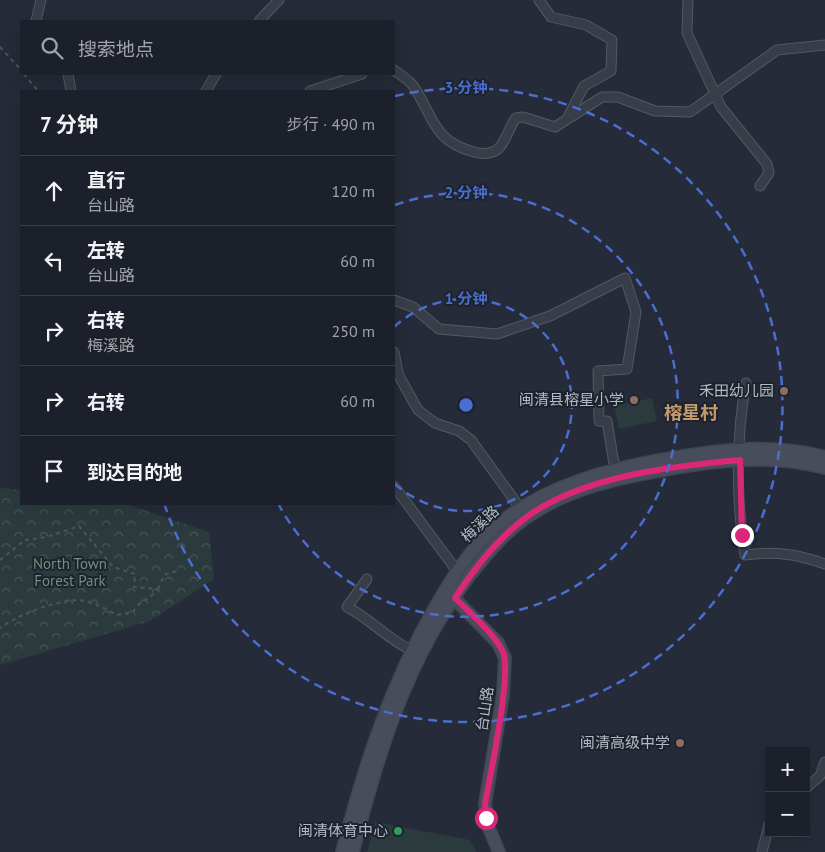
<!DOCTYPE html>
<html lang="zh">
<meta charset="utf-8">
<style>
body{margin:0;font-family:"PT Sans","Noto Sans SC",sans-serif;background:#292d36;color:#f1f3f6}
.controls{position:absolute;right:15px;bottom:15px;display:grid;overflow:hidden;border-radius:0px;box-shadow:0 5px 20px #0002}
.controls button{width:45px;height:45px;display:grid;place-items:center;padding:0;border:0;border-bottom:1px solid #3a3e47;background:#1c202a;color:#f1f3f6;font:25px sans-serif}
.stop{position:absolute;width:15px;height:15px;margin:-11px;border:4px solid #db2777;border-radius:50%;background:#fff}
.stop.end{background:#db2777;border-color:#fff;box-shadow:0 1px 5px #0008}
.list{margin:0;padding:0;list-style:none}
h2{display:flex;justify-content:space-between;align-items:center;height:65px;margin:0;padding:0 20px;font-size:21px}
h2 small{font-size:16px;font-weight:400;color:#a0a3a8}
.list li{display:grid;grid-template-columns:32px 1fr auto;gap:15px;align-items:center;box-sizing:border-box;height:70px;padding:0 20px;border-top:1px solid #3a3e47}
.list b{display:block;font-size:19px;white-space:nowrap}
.list p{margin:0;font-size:16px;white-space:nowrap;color:#a0a3a8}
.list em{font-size:16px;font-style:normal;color:#a0a3a8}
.icon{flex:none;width:28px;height:28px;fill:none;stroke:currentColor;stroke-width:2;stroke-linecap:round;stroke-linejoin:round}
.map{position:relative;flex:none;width:825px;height:852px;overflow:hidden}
.search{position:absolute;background:#1c202a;box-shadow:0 5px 20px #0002;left:20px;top:20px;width:375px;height:55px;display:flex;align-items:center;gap:12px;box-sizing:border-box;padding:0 18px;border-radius:0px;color:#a0a3a8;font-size:19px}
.panel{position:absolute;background:#1c202a;box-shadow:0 5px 20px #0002;left:20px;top:90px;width:375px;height:415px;border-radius:0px}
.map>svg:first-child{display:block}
</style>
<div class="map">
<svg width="825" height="852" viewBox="0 0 825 852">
<defs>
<pattern id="park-crowns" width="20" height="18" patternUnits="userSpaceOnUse" patternTransform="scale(1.25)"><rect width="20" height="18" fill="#2b3b3d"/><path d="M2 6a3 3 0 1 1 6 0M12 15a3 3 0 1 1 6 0" fill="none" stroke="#475557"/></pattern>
</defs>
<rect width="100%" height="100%" fill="#252b38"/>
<!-- grass -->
<path fill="#2b3b3d" d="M652,398L657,421L619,429L614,406Z
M375,822L470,840L477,852H367Z"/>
<!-- park -->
<path fill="url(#park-crowns)" d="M0,488L21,490V504H126L209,532L214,579L150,621L0,665Z"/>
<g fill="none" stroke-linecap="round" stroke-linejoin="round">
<defs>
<path id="street" d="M539,0L551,17L586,25L612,40L611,71L584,86L567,119
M688,0L687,33L721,107L767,164L769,173L760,186
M36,21L41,0
M259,21L279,0
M394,70C400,75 410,80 414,87C434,118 433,141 474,152C482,154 492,155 499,148C506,141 509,127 516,118L523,117L555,127L602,97H618L655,111L690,112L777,50L825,45
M68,74L71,91
M206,91L216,74
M310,91L362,74
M394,300L413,307L439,329L497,334L550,316L625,278L636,312L627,369L598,371L599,421H607L615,470
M394,352L398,372
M394,367L418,410L435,423L459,431L471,440L520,508
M746,383C736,435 736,503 745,555C775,551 797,554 825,564
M394,486L457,571
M367,579L347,607C371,619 387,639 411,650
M806,788L820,776L825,762
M762,852L769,825"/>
<path id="secondary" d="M450,594L498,643L505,658L503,695L485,804L488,826L499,852
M342,852C364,766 390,686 434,609C454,574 475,540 509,516C554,484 607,470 660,460C715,450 770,442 825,457
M353,852C378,753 407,658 470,575C488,553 507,529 532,514C571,488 618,478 664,470C717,460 772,454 825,468"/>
</defs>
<!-- street casing -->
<use href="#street" stroke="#535963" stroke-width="11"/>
<!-- secondary casing -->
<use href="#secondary" stroke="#414751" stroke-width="14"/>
<!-- path -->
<path stroke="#48575a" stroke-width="2" stroke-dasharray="4 4" stroke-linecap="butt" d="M0,47L21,70
M24,74L38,91
M0,560L25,540L47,537L79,526L113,567L135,574L134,587L158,589C150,600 141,599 133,612L117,615C106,609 90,600 77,600C51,602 20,614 0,628
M158,589L164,575L180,570"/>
<!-- street -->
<use href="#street" stroke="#383e48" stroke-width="9"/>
<!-- secondary -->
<use href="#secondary" stroke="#474d5b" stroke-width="11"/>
</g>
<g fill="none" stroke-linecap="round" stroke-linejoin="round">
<!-- route -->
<path stroke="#db2777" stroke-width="6" d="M486,818L485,804C490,776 512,673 503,652C495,634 469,612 455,598C475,567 498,538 528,516C584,476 673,466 740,460L742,535"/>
</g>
<!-- distance rings -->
<g fill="none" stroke="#4a6ed2" stroke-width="2.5" stroke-dasharray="9 6">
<path d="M394 327A106 106 0 1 1 394 483"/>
<path d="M395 205A212 212 0 1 1 279 505"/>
<path d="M395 96A317 317 0 1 1 165 506"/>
</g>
<!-- markers -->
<g fill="#8d6e63" stroke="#1d232d" stroke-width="2">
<circle cx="784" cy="391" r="5"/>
<circle cx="634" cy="400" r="5"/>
<circle cx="680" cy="743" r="5"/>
</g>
<circle fill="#2e9e5b" stroke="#1d232d" stroke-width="2" cx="398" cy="831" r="5"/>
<g text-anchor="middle" stroke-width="4" stroke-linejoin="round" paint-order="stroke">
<!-- poi labels -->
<g font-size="15" fill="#b3b9c4" stroke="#1d232d" text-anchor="end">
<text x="774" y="396">禾田幼儿园</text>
<text x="624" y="405">闽清县榕星小学</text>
<text x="670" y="748">闽清高级中学</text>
<text x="388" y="836">闽清体育中心</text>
</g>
<!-- street labels -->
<g font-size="15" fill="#b3b9c4" stroke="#1d232d">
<text transform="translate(480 524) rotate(-43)" y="5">梅溪路</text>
<text transform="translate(485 709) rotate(-82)" y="5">台山路</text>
</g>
<!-- park labels -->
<g font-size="15" fill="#6d9279" stroke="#1d232d">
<text x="70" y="569">North Town<tspan x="70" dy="17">Forest Park</tspan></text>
</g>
<!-- quarter labels -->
<g font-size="18" font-weight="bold" fill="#c69a6c" stroke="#1d232d">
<text x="691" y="419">榕星村</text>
</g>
</g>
<circle cx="466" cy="405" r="8" fill="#4a6ed2" stroke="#1d232d" stroke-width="2.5"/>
<g font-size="15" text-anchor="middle" font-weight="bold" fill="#4a6ed2" stroke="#1d232d" stroke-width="4" stroke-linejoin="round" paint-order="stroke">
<text x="466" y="93">3 分钟</text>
<text x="466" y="198">2 分钟</text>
<text x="466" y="304">1 分钟</text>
</g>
</svg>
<div class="controls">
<button>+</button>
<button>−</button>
</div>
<div class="stop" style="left:486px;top:818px"></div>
<div class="stop end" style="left:742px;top:535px"></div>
<div class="search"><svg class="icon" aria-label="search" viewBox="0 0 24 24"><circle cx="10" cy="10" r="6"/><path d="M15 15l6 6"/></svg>搜索地点</div>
<section class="panel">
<h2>7 分钟<small>步行 · 490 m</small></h2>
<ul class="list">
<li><svg class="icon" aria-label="ahead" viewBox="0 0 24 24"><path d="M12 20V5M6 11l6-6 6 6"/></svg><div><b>直行</b><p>台山路</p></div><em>120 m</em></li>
<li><svg class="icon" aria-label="left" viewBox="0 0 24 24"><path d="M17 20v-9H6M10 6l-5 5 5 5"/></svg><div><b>左转</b><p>台山路</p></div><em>60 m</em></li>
<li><svg class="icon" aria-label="right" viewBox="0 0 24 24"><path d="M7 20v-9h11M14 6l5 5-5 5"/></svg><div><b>右转</b><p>梅溪路</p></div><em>250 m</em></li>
<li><svg class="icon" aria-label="right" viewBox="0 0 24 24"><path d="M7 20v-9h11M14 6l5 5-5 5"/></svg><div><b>右转</b></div><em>60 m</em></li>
<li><svg class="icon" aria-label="arrive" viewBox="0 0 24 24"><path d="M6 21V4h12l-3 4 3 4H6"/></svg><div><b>到达目的地</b></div></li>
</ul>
</section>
</div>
